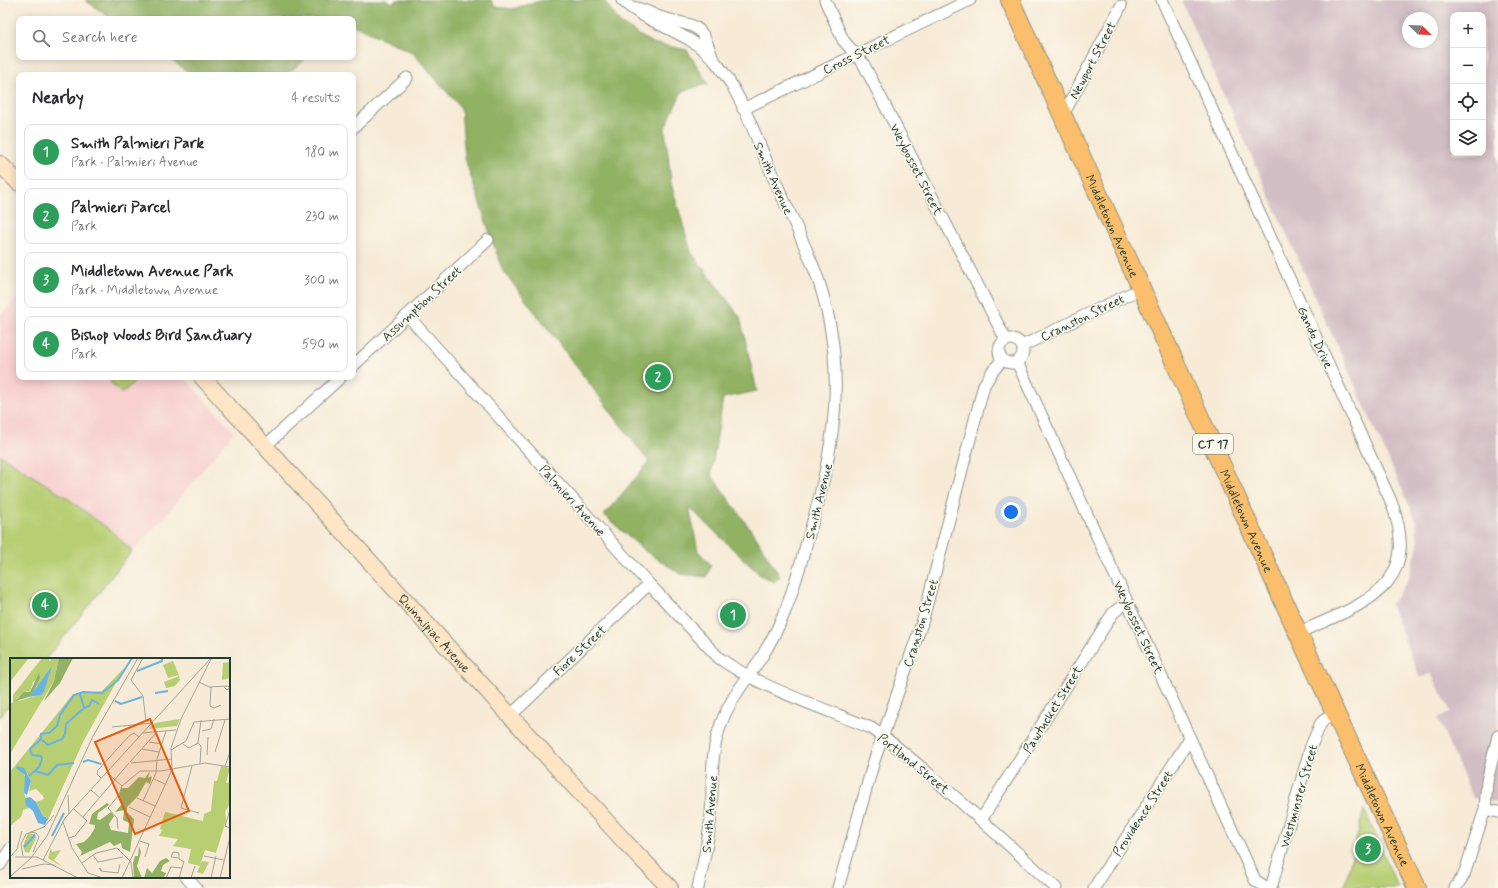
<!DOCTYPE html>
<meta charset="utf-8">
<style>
body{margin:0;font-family:Mynerve,sans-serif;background:#f2f2f3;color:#2b2b33}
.controls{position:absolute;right:12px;top:12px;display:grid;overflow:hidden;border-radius:8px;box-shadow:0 2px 10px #0003}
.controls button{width:36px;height:36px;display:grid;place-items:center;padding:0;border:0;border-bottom:1px solid #e1e1e2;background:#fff;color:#2b2b33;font:20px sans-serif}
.compass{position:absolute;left:1402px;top:12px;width:36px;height:36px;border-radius:50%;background:#fff;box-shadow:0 2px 10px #0003;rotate:113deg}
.you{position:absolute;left:1011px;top:512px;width:14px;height:14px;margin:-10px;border:3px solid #fff;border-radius:50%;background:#1a73e8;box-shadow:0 0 0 6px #1a73e833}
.badge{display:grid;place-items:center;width:26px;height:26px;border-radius:50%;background:#2563eb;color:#fff;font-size:13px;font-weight:700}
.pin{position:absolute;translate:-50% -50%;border:2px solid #fff;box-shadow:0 1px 4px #0006}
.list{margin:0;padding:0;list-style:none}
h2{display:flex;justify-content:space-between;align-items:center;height:52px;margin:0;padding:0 16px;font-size:17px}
h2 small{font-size:13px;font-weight:400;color:#7c7c81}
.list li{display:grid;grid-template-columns:26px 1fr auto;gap:12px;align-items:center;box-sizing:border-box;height:56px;margin:0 8px 8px;padding:0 8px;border:1px solid #e1e1e2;border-radius:8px}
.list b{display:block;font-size:15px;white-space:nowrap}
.list p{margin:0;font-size:13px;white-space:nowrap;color:#7c7c81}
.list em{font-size:13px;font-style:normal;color:#7c7c81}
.icon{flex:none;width:22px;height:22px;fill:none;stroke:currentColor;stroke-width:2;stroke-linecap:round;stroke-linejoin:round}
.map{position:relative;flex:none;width:1498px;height:888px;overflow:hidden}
.search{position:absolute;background:#fff;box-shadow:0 2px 10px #0003;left:16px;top:16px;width:340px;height:44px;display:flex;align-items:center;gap:10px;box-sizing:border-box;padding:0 14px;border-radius:8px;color:#7c7c81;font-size:15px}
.panel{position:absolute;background:#fff;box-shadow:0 2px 10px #0003;left:16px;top:72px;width:340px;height:308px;border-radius:8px}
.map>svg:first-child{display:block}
</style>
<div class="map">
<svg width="1498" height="888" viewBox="0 0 1498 888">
<rect width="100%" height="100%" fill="#fbf7ec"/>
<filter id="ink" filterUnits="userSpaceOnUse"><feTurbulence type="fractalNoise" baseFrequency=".025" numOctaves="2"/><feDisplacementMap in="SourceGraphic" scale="8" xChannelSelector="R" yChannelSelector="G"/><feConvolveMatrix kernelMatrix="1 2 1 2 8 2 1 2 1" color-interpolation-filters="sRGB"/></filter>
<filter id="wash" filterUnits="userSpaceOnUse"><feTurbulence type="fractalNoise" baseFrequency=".012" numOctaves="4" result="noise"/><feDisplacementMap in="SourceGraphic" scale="16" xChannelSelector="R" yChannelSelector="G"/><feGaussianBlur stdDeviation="0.9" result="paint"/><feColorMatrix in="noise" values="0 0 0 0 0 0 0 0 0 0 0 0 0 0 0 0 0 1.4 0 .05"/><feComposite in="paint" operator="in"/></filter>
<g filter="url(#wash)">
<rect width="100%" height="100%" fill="#f7ebd7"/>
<!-- built -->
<path fill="#f7d0cf" d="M19,297V377H184L234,432L164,517L132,551L110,530L67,498L0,455V315Z"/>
<!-- industrial -->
<path fill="#d2bec5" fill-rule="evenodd" d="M1181,0H1498V803L1473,798L1438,719L1451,712L1431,673L1420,678L1390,604L1394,601L1409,578L1418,545L1416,520ZM1453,15H1483V153H1453ZM1408,18H1432V42H1408Z"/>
<!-- green -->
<path fill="#b7ce72" stroke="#6b8653" d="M116,377H140L122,393L110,382Z
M0,455L67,498L110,530L132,551L46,659H11V704L0,717Z
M1364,809L1398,888H1344Z"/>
<!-- forest -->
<path fill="#91b164" stroke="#58774c" d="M85,0H387L392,3L396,0H491L495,7L512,9L543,0H604L620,23L652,43L687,50L708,84L682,91L665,128L671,183L691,252L740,317L757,391L723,398L711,475L754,534L780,577L774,582L760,575L689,507L698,551L711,565L707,577L681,574L645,551L604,515L649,462L502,269L465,159L461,108L412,52L353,25V19H112Z
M167,57H308L285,75H193Z"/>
</g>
<g filter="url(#ink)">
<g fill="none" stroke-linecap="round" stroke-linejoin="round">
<defs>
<path id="street" d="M622,0C648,25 690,32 713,59C741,91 755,136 772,174C787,208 805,243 818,279C847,365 836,443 811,528C803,555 796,582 786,609C779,626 771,642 761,658C745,681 727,703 719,730C710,757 713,787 711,815C709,840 703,863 698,888
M825,0L843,40L863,63L1006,340
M1162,0L1390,499C1425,587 1365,603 1298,633
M631,7C645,8 651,15 663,18C695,27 701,21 712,57
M743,109L970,0
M1063,115L1121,6
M353,128L407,78
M407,315L649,584L719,658C761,688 823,708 871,728C898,746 922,768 947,790C984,822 1020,855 1056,888
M999 351a12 12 0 1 1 24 0a12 12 0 1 1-24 0Z
M1022,346L1142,288
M1017,362L1255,880L1267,888
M353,366L488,240
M265,446L341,377
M510,716L649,584
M1485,809L1498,812
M981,820L1113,613L1127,602
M0,865L11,848
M186,877L196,888
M838,888L874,761L922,623L984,385L992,372L1002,360
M1094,888L1190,738
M1271,888L1311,746L1321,723L1335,710
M1455,888L1464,875L1485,809L1487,781L1498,736"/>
<g id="secondary">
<path d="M0,164L19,183"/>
<path id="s1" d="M202,377L625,842L670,888"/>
</g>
<g id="primary">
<path id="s2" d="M1010,0L1298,633L1417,888"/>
</g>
</defs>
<!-- street casing -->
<use href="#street" stroke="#8b9486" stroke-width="13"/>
<!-- secondary casing -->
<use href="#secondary" stroke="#8b9486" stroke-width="18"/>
<!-- primary casing -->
<use href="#primary" stroke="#8b9486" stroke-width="20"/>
<!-- street -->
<use href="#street" stroke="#fff" stroke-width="11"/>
<!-- secondary -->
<use href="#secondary" stroke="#fde5c5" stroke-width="16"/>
<!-- primary -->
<use href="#primary" stroke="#fabe6d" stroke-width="18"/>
</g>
</g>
<g text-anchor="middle" stroke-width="3.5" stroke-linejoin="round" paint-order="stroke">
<!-- shield labels -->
<rect fill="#fbf7ec" stroke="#61756b" stroke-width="1" x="1193" y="434" width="40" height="20" rx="3"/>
<g font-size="12" font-weight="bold" fill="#1f3d34">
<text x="1213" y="448">CT 17</text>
</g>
<!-- street labels -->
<g font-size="13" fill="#1f3d34" stroke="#fbf7ec">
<text transform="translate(856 54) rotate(-26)" y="5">Cross Street</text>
<text transform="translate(1092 60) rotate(-62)" y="5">Newport Street</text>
<text transform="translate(917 169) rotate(63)" y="5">Weybosset Street</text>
<text transform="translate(774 178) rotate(66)" y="5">Smith Avenue</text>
<text dy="5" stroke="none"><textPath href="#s2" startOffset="248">Middletown Avenue</textPath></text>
<text transform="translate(421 303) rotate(-43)" y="5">Assumption Street</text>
<text transform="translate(1082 317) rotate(-26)" y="5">Cranston Street</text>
<text transform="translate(1316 337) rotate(65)" y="5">Gando Drive</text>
<text transform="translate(573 500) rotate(48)" y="5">Palmieri Avenue</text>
<text transform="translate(818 501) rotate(-76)" y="5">Smith Avenue</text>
<text dy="5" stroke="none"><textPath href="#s2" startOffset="572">Middletown Avenue</textPath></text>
<text transform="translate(920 623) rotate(-73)" y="5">Cranston Street</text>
<text transform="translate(1139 627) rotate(65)" y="5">Weybosset Street</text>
<text dy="5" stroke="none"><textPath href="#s1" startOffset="346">Quinnipiac Avenue</textPath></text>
<text transform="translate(579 650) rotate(-43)" y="5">Fiore Street</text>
<text transform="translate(1052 709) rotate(-58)" y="5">Pawtucket Street</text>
<text transform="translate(914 763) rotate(39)" y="5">Portland Street</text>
<text transform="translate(1298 796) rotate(-74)" y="5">Westminster Street</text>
<text transform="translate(1142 813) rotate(-57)" y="5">Providence Street</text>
<text transform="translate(709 814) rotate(-85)" y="5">Smith Avenue</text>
<text dy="5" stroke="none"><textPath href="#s2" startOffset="896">Middletown Avenue</textPath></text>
</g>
</g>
<!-- overview -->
<g transform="translate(10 658)">
<rect width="220" height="220" fill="#f7ebd7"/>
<path d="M0,0H19L0,24ZM32,0H39L40,4L41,0H49L44,23L0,96V46L3,44V37ZM41,10L28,37L9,43L6,41L17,33L20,34L23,24L30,20L26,28L28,27ZM163,3L169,17L158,20L153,7L150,8ZM220,4V20L212,22L213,5ZM114,10L73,84L37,164V159L33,158L26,144L34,141L33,138L26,131L19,133L21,123L17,115L9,108L17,122L14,135L19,150L13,152L11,159L0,168V114L63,36L92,33ZM169,18L170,22L165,28L156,30L154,24ZM170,61L167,68L139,71L145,65ZM211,108L220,110L216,125L220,124V145L215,154L216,162L206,195L195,192L190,207L192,203L199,204L193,216L187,214L190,208L178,205L181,191L163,188L168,181L149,178L152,172L150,171L155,154L193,163L194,156L201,153L204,123H207ZM18,175L25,176L26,180L19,195L15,194L13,188ZM41,190L42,194L51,192L44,202L54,210L38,200Z" fill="#b7ce72" fill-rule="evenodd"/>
<path d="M49,0H63L50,25L34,43L44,23ZM29,15L30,20L23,35L19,39L5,43L14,34H20ZM140,113L138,120L142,118L140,126L136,124L128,138L117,149V154L124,161L120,194L112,190L111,185L104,188L100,184L70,198L72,194L66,186L74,184L80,178L85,170V167L79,166L82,156L97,145L99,147L88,155L87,161L90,162L101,154L104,158L99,166L101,172L118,175L119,165L113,162L114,152L105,154L112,146L109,139L111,130H118L129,119L135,120ZM129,188L131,194L127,208L132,220H127L124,219L123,205L125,198H128ZM156,200L160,203L153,207L151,213L156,215L154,219L134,220L137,210L142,215L150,203Z" fill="#91b164"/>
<path d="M42,8L34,33L31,37L19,39ZM7,108L14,110L21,123L17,137L14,135L15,117L6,110ZM20,139L26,144L33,158L38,160L35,167L28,165L23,153L16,147L15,140Z" fill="#6ab2e2"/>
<path fill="none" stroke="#6ab2e2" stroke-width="2" d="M127,13L152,3V0M145,35L158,33M70,36L74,50L79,48L82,42L89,46M105,43L111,46L132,39M32,82L38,87L52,81L55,76L56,66L74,50M73,104L78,102L91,106M25,113L38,117L47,107L64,105M19,118L29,109L32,101L31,98L22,97L20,91L31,81V76L39,75L47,68L50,57L64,37L73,34L92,35L108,22L122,0M42,178L54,155M14,189L25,177"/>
<path fill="none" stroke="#a1a596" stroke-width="1" d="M133,0L121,22L133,38L136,64M189,24L199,29L218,28L220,30L217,32L214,29M201,29L200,48L204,50L211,47M102,69L143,65M192,73L201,71L204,61M133,75L166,72M139,84L152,86M188,85L191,88L190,106M173,86L179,90L188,85L191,62M132,91L149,94M161,92L176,83L184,64L220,61M205,94L215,62M197,97L198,79M120,104L146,75M121,105L162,101M182,108L171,150L189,155M215,108L220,94M97,115L112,128M91,120L87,116L88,112L119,78L124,75L129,79M144,121L155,126M81,132L90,140M58,137L59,156M109,137L112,128L130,113H151L195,105L220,109M127,140L145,148M133,143L146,115L147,101L156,73M119,149L140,159M220,152L215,168L220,170M73,159L119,105M53,164L62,190L78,215L93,220M108,171L107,160L98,150L109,137M20,174L26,175L29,179L23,194M59,180L65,178L77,163L64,151M130,183L139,186L135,199M83,197L88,204L113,199M13,198L11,186L16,176L34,169L44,157M194,198L214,202M0,199L7,191L12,173M5,199H27L68,220M168,200L161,199L163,194L169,195V201L174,204M33,202L55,160L201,0M72,205L86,195L107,190L121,204L123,220M12,211L34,206L44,207M91,213L89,210L91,211V213L108,215L110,206M0,219L21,200L37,178L83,78L128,0M112,220L162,112L161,90L171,61L201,1M156,220L161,209L172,210M169,220L174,203M181,220L185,208M201,220L206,198M210,220L220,179"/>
<path fill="#e8590c" fill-opacity="0.15" stroke="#e8590c" stroke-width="2" d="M140,61L179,153L125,176L85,84Z"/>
<rect width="220" height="220" fill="none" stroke="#1f3d34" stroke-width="2"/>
</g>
</svg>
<div class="controls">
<button>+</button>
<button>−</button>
<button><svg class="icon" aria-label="locate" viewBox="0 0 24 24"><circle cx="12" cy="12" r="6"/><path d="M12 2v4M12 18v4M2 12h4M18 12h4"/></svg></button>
<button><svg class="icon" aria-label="layers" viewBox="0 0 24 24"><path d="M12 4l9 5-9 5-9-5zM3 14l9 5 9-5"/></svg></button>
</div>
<svg class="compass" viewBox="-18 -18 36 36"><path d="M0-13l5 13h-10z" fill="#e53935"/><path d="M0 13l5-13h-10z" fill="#7c7c81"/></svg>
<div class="you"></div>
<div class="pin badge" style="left:733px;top:615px;background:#2e9e5b">1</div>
<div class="pin badge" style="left:658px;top:377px;background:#2e9e5b">2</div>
<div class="pin badge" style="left:1368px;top:849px;background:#2e9e5b">3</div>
<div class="pin badge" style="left:45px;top:605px;background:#2e9e5b">4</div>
<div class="search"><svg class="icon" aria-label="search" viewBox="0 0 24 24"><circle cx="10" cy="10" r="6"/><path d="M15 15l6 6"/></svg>Search here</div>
<section class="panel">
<h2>Nearby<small>4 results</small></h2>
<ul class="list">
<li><span class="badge" style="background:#2e9e5b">1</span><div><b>Smith Palmieri Park</b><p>Park · Palmieri Avenue</p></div><em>180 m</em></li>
<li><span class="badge" style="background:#2e9e5b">2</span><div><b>Palmieri Parcel</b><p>Park</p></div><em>230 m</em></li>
<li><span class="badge" style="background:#2e9e5b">3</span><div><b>Middletown Avenue Park</b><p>Park · Middletown Avenue</p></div><em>300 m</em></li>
<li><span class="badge" style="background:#2e9e5b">4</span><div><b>Bishop Woods Bird Sanctuary</b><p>Park</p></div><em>590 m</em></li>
</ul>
</section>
</div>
